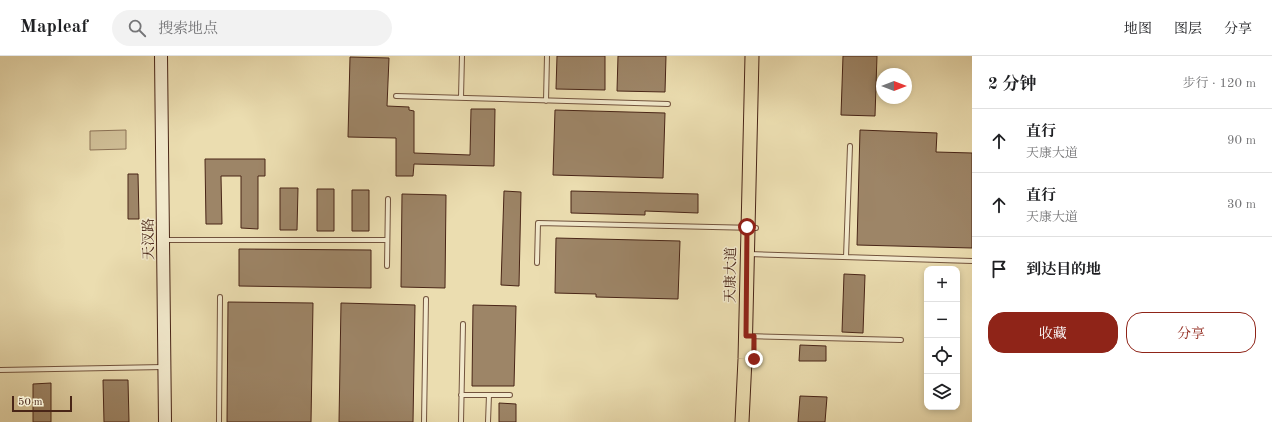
<!DOCTYPE html>
<html lang="zh">
<meta charset="utf-8">
<style>
body{margin:0;font-family:"Old Standard TT","Noto Serif SC",serif;background:#f2f2f2;color:#202124}
.controls{position:absolute;right:12px;bottom:12px;display:grid;overflow:hidden;border-radius:8px;box-shadow:0 2px 6px #0003}
.controls button{width:36px;height:36px;display:grid;place-items:center;padding:0;border:0;border-bottom:1px solid #e0e0e0;background:#fff;color:#202124;font:20px sans-serif}
.compass{position:absolute;left:876px;top:12px;width:36px;height:36px;border-radius:50%;background:#fff;box-shadow:0 2px 6px #0003;rotate:90deg}
.scale{position:absolute;left:12px;bottom:10px;width:60px;box-sizing:border-box;padding-left:4px;border:2px solid #492517;border-top:0;font-size:11px;line-height:14px;white-space:nowrap;color:#492517;-webkit-text-stroke:3px #f2e9cc;paint-order:stroke}
.stop{position:absolute;width:12px;height:12px;margin:-9px;border:3px solid #8f2418;border-radius:50%;background:#fff}
.stop.end{background:#8f2418;border-color:#fff;box-shadow:0 1px 4px #0008}
.list{margin:0;padding:0;list-style:none}
h2{display:flex;justify-content:space-between;align-items:center;height:52px;margin:0;padding:0 16px;font-size:17px}
h2 small{font-size:13px;font-weight:400;color:#757577}
.list li{display:grid;grid-template-columns:26px 1fr auto;gap:12px;align-items:center;box-sizing:border-box;height:64px;padding:0 16px;border-top:1px solid #e0e0e0}
.list b{display:block;font-size:15px;white-space:nowrap}
.list p{margin:0;font-size:13px;white-space:nowrap;color:#757577}
.list em{font-size:13px;font-style:normal;color:#757577}
.actions{display:flex;gap:8px;padding:12px 16px}
.actions a{flex:1;padding:9px 0;border:1px solid #8f2418;border-radius:16px;text-align:center;font-size:14px;color:#8f2418}
.actions .main{background:#8f2418;color:#fff}
.icon{flex:none;width:22px;height:22px;fill:none;stroke:currentColor;stroke-width:2;stroke-linecap:round;stroke-linejoin:round}
.map{position:relative;flex:none;width:972px;height:366px;overflow:hidden}
header{display:flex;align-items:center;gap:24px;box-sizing:border-box;height:56px;padding:0 20px;background:#fff;border-bottom:1px solid #e0e0e0}
header strong{font-size:19px}
nav{display:flex;gap:22px;margin-inline-start:auto;font-size:14px}
.search{width:280px;height:36px;background:#f2f2f2;display:flex;align-items:center;gap:10px;box-sizing:border-box;padding:0 14px;border-radius:22px;color:#757577;font-size:15px}
main{display:flex}
aside{flex:1;background:#fff}
.map>svg:first-child{display:block}
</style>
<header>
<strong>Mapleaf</strong>
<div class="search"><svg class="icon" aria-label="search" viewBox="0 0 24 24"><circle cx="10" cy="10" r="6"/><path d="M15 15l6 6"/></svg>搜索地点</div>
<nav><a>地图</a><a>图层</a><a>分享</a></nav>
</header>
<main>
<div class="map">
<svg width="972" height="366" viewBox="0 0 972 366">
<rect width="100%" height="100%" fill="#ebddb0"/>
<filter id="stains"><feTurbulence type="fractalNoise" baseFrequency=".005" numOctaves="4"/><feColorMatrix values="0 0 0 0 .2 0 0 0 0 .09 0 0 0 0 .02 0 0 0 .5 -.17"/></filter>
<radialGradient id="worn" r=".72"><stop offset=".6" stop-color="#630" stop-opacity="0"/><stop offset="1" stop-color="#630" stop-opacity=".3"/></radialGradient>
<!-- green -->
<path fill="#cfbe96" stroke="#8c7256" d="M126,74V93L90,94V75Z"/>
<!-- building -->
<path fill="#9d8567" stroke="#492517" d="M557,0H605V34L556,33Z
M618,0H666L665,36L617,35Z
M843,0H877L875,60L841,59Z
M350,1L389,2L387,50L409,51V54L414,55V97L470,99L471,53H495L494,110L414,108L413,120H396V82L348,81Z
M555,54L665,57L663,122L553,119Z
M860,74L937,77L936,96L972,97V192L857,189Z
M205,103H265V120H258V173L241,172V120H221L222,168H206Z
M128,118H138L139,163H128Z
M280,132H298L297,174H280Z
M317,133H334V175H317Z
M352,134H369V175H352Z
M504,135L521,136L519,230L501,229Z
M571,135L698,138V157L645,155V159L571,157Z
M402,138L446,139L445,232L401,231Z
M556,182L680,185L678,243L596,241V238L555,237Z
M239,193L371,194V232L239,230Z
M844,218L865,219L863,277L842,276Z
M228,246L313,247L311,366H227Z
M341,247L415,249L413,366H339Z
M473,249L516,250L514,330H472Z
M800,289L826,290V305H799Z
M103,324H128L129,366H104Z
M51,327V366H33V328Z
M800,340L827,341L825,366H798Z
M499,347L516,348V366H499Z"/>
<g fill="none" stroke-linecap="round" stroke-linejoin="round">
<defs>
<path id="lane" d="M396,40L668,48
M461,41L462,0
M546,45L547,0
M165,184H387
M749,198L972,205
M846,201L850,90
M537,207L538,167L756,172
M387,210L388,143
M747,280L901,284
M0,314L164,311
M461,339H510
M219,366L220,241
M424,366L426,243
M461,366L463,268
M488,366L489,339"/>
<path id="secondary" d="M161,0L165,366"/>
<path id="primary" d="M742,366L745,303L752,0"/>
</defs>
<!-- lane casing -->
<use href="#lane" stroke="#72533d" stroke-width="6"/>
<!-- secondary casing -->
<use href="#secondary" stroke="#492517" stroke-width="14"/>
<!-- primary casing -->
<use href="#primary" stroke="#492517" stroke-width="15"/>
<!-- lane -->
<use href="#lane" stroke="#f2e9cc" stroke-width="4"/>
<!-- secondary -->
<use href="#secondary" stroke="#f2e9cc" stroke-width="12"/>
<!-- primary -->
<use href="#primary" stroke="#ebddb0" stroke-width="13"/>
</g>
<g fill="none" stroke-linecap="round" stroke-linejoin="round">
<!-- route -->
<path stroke="#8f2418" stroke-width="5" d="M747,171L746,280H754V303"/>
</g>
<g text-anchor="middle" stroke-width="3" stroke-linejoin="round" paint-order="stroke">
<!-- street labels -->
<g font-size="14" fill="#492517" stroke="#f2e9cc">
<text transform="translate(148 183) rotate(-91)" y="5">天汊路</text>
<text transform="translate(730 219) rotate(-89)" y="5">天康大道</text>
</g>
</g>
<rect width="100%" height="100%" filter="url(#stains)"/>
<rect width="100%" height="100%" fill="url(#worn)"/>
</svg>
<div class="controls">
<button>+</button>
<button>−</button>
<button><svg class="icon" aria-label="locate" viewBox="0 0 24 24"><circle cx="12" cy="12" r="6"/><path d="M12 2v4M12 18v4M2 12h4M18 12h4"/></svg></button>
<button><svg class="icon" aria-label="layers" viewBox="0 0 24 24"><path d="M12 4l9 5-9 5-9-5zM3 14l9 5 9-5"/></svg></button>
</div>
<svg class="compass" viewBox="-18 -18 36 36"><path d="M0-13l5 13h-10z" fill="#e53935"/><path d="M0 13l5-13h-10z" fill="#757577"/></svg>
<div class="scale">50 m</div>
<div class="stop" style="left:747px;top:171px"></div>
<div class="stop end" style="left:754px;top:303px"></div>
</div>
<aside>
<h2>2 分钟<small>步行 · 120 m</small></h2>
<ul class="list">
<li><svg class="icon" aria-label="ahead" viewBox="0 0 24 24"><path d="M12 20V5M6 11l6-6 6 6"/></svg><div><b>直行</b><p>天康大道</p></div><em>90 m</em></li>
<li><svg class="icon" aria-label="ahead" viewBox="0 0 24 24"><path d="M12 20V5M6 11l6-6 6 6"/></svg><div><b>直行</b><p>天康大道</p></div><em>30 m</em></li>
<li><svg class="icon" aria-label="arrive" viewBox="0 0 24 24"><path d="M6 21V4h12l-3 4 3 4H6"/></svg><div><b>到达目的地</b></div></li>
</ul>
<div class="actions"><a class="main">收藏</a><a>分享</a></div>
</aside>
</main>
